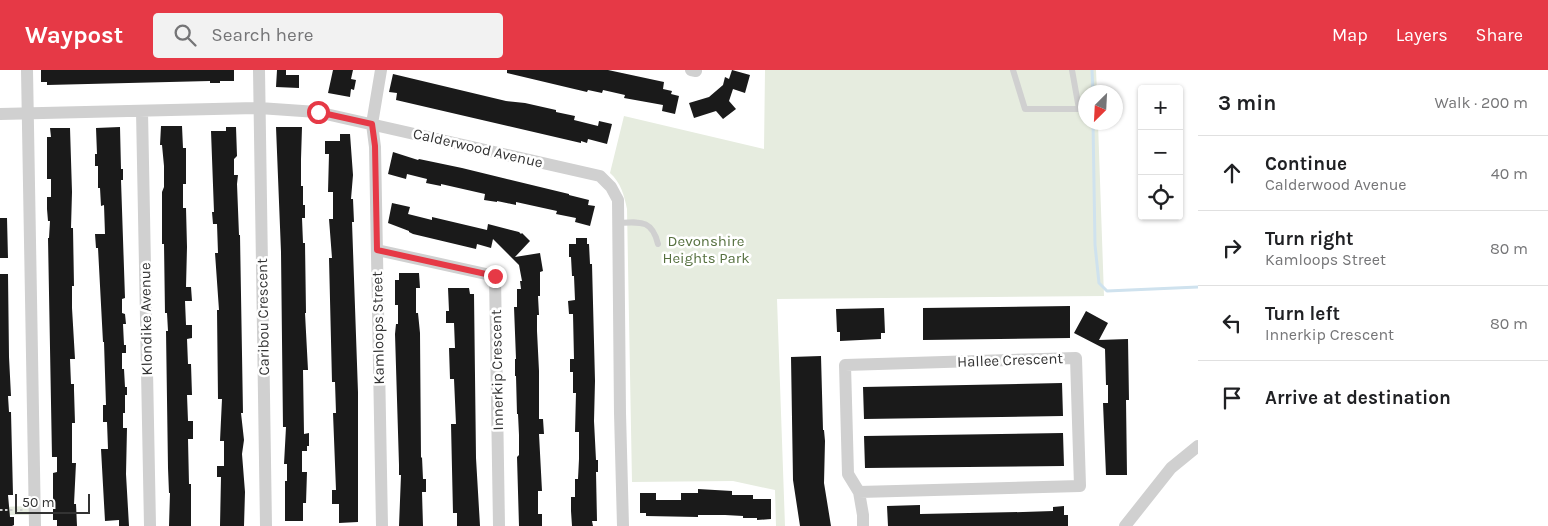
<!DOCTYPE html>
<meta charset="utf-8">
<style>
body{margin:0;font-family:Karla,sans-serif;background:#f2f2f2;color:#202124}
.controls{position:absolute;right:15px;top:15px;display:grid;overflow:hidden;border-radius:5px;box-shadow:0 1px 4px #0004}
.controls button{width:45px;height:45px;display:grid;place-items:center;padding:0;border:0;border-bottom:1px solid #e0e0e0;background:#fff;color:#202124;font:25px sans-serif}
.compass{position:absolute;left:1078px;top:15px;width:45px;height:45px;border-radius:50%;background:#fff;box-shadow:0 1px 4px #0004;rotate:204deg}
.scale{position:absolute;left:15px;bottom:12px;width:75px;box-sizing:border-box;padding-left:5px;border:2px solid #333;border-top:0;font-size:14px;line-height:18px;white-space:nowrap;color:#333;-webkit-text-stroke:4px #fff;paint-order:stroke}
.stop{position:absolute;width:15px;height:15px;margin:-11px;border:4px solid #e63946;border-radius:50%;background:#fff}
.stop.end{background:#e63946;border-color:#fff;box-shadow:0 1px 5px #0008}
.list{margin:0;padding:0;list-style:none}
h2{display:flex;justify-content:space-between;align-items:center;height:65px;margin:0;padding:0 20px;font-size:21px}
h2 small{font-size:16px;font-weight:400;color:#757577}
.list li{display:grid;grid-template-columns:32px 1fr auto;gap:15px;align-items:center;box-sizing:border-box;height:75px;padding:0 20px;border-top:1px solid #e0e0e0}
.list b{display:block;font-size:19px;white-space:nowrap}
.list p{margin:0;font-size:16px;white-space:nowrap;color:#757577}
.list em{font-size:16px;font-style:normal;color:#757577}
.icon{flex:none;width:28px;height:28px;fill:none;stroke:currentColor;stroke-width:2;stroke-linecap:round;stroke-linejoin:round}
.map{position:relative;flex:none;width:1198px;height:456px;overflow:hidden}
header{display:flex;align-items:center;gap:30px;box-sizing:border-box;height:70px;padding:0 25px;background:#e63946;color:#fff}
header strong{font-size:24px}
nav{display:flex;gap:28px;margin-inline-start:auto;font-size:18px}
.search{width:350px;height:45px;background:#f2f2f2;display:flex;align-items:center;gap:12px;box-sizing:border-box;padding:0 18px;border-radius:5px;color:#757577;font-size:19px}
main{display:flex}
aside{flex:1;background:#fff}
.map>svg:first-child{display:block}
</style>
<header>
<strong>Waypost</strong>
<div class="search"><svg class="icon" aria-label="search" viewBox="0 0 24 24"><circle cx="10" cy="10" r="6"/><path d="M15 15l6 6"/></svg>Search here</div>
<nav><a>Map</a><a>Layers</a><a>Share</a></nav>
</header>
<main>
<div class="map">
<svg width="1198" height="456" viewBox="0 0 1198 456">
<rect width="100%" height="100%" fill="#fff"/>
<!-- green -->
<path fill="#e6ecdf" d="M765,0H1096L1097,22H1086V52L1098,53L1104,226L777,229L785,456H776L775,420L733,411L632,412L627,139C624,125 621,113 610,103L624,46L764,79Z
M30,436L31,445H0V437Z"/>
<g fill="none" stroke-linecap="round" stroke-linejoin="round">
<!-- stream -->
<path stroke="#cfe2ee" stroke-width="3" d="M1092,0L1093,22
M1093,52L1095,175L1099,213L1107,221L1198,217"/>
</g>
<!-- building -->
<path fill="#1a1a1a" d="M41,0H234V11H220V13H210V11L47,15V12H41Z
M277,0H286V5H299V18L276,17Z
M333,0H353L351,9L356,10L354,20L351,19L350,27L328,23Z
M507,0H608L664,12L663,19L672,21L671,24L679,26L675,44L662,41L663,35L624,28L625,25L603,20L602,23L588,20L587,22L570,18L507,3Z
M732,0L750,5L745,23L733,19L729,31L736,39L723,49L716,41L694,48L689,33L709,27L723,15L725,7L729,9Z
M393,4L506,31L525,33L556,40V42L575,46L574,50L598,56L599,51L612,54L607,74L588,69L587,73L581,71V73L396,30L397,23L389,22Z
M161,56H182L183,78H186V114H183V138H186L187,177L186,217H191L192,231H185L186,255H192V268L187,269L188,294H191L192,325H187L188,351H193V369H188L189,414H191V456H169L170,423H169L168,398L166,261H168L167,243H165L164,174H162V122L164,117V96L162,75H160Z
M120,57L121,99H123V110H121L125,228L122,229V243L125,244L126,254H123L124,275H126V283H122V299H124L125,317H127V325H125V343H123V358H127L126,404L129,456H119V450L105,451L101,379H108L107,352H103V335H106L104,272H103L98,178H96L95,164H105L104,135L101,136L100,118H98V96H95V84H97L96,58Z
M226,57H236L237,86L234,89V105H238L237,114L239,165H240L243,343H241L244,370L242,384L245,422L244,456H220L221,407H217V396H224V371H220L222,329H218L217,240H219L215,183H218L217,154H213L212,142H214L211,61H226Z
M276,57H302L301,89V116H303V135H305V148H302L303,173H305L306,243H305L308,300H303L304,364L309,363V376H307V381H302V402H307L306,433H303V451H285V411H287V394H284L286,357H283L281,182Z
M50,58H70L72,122L71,158H73L74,216H72V238L75,289H70L71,314H74V320L75,353H72V393H76L74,434H76L77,456H57V450H53V403L57,402V387H52L48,168H49L50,151H48L47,139V127H51V109H47V67H51Z
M340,64H350L353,105L351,129H353L354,152H352L358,322V452L339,453V434H332V420H336L333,343H336L335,312H332L329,188H332L329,149H333V122H328L329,84H325V71H340Z
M393,82L418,90L419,89L462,98L569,124V125L589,130L588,135L595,136L590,156L575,152L576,148L556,144L557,141L516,132V135L497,131V132L484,130L485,124L441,114V116L426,113L427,109L407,104L406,109L388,104Z
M392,133L410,137L408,144L432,150V147L487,160L488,154L519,162L521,164L522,163L530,171L515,187L540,183L543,201L540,202V226H538L539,245H537V261L539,301V349H543L544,364H539L542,421H538V444H542V456H519L517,387L519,385V365L518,344H517L516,306H515V289H516L514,237H517V219H521L520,211H522L519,195L493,169L491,178L477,174L476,179L413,164L409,162V161L388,153Z
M0,148H7L8,188H0Z
M576,168H587V174H589L590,194H592L595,311L594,351L596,390H598V402H596L597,451H592L593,456H572L571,441V427H575V409H578L579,389V362H575L576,323H573V302H570V289H574L573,244H569L568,231L575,230L574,206H572L571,187H569V174H576Z
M399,203H419L420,218H416V243H418L420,263L421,388L422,387L423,409H426V422H422L423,456H399L401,405H399V395L395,264L396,254H398V235H395V210H399Z
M0,204H8L9,287L11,326H8L9,342H11L13,425H8L10,447H14V455L12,456H0Z
M448,218H469L470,224H474L476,388L480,456H457V443H453L451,354H456L454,309H450L449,278H455L454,253H446V241H449Z
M1070,236V268L923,270V238Z
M884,238L885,263H881V269L840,271V262H837L836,239Z
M1086,241L1108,253L1099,270L1128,269L1129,330H1126L1127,405H1106L1103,333H1108V315H1106L1105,279L1074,263Z
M821,286L823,360H824L825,371L824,413L831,456H800L793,410L791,287Z
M1062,313L1063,346L864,349L863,317Z
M1063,363L1064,396L865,398L864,366Z
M698,419L732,421V425H753V429H771V449L757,450V448H743V446L725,445H698V447L646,446V443H640V423H656V430H681V423H698Z
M920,435V444L1023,442L1053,441V437L1064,436V445H1068V456H888L887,436Z"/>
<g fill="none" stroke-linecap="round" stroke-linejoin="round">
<!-- path -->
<path stroke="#cdcdcd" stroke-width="2" stroke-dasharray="2.5 2.5" stroke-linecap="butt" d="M0,440H23"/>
<!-- lane -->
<path stroke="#d0d0d0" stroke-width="6" d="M1013,0L1025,39H1079L1072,0
M618,153C640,152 652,149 658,174"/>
<!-- street -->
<path stroke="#d0d0d0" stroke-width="12" d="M27,0L35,456
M259,0L266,456
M381,0L372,54L375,77L382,456
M691,0L696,1
M142,41L150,456
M0,44L259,38L317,42L600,106L611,117L618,130L620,343L623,456
M377,180L495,206L499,456
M859,422L1080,416L1076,288L845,295L848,404L859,422L863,445V456
M1125,456L1171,398L1198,376"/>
</g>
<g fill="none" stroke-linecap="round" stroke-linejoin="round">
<!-- route -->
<path stroke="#e63946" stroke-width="6" d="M318,42L372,54L375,76L377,180L495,206"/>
</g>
<g text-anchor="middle" stroke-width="5" stroke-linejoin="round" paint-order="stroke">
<!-- street labels -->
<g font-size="15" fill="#333" stroke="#fff">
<text transform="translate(478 78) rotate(13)" y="5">Calderwood Avenue</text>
<text transform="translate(263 247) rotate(-91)" y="5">Caribou Crescent</text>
<text transform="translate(146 249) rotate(-91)" y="5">Klondike Avenue</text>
<text transform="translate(378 258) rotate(-91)" y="5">Kamloops Street</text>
<text transform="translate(1010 290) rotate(-2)" y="5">Hallee Crescent</text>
<text transform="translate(497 300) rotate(-91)" y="5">Innerkip Crescent</text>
</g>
<!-- park labels -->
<g font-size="15" fill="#56703f" stroke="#fff">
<text x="706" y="176">Devonshire<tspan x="706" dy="17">Heights Park</tspan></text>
</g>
</g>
</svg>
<div class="controls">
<button>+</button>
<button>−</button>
<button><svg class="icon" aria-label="locate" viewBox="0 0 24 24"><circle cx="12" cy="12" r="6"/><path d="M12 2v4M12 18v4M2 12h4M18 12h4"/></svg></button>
</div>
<svg class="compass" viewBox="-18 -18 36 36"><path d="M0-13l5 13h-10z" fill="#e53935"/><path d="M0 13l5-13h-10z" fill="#757577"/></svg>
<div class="scale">50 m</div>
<div class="stop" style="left:318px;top:42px"></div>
<div class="stop end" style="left:495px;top:206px"></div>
</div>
<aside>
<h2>3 min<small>Walk · 200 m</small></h2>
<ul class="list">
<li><svg class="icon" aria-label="ahead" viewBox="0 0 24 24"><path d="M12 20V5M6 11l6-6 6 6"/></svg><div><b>Continue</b><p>Calderwood Avenue</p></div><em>40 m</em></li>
<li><svg class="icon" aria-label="right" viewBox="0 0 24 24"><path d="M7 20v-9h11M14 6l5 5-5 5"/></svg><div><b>Turn right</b><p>Kamloops Street</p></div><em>80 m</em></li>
<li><svg class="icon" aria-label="left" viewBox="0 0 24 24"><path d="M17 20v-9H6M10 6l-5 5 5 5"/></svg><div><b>Turn left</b><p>Innerkip Crescent</p></div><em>80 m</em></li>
<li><svg class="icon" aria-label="arrive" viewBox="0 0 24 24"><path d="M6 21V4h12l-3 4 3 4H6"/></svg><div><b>Arrive at destination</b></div></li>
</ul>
</aside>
</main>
